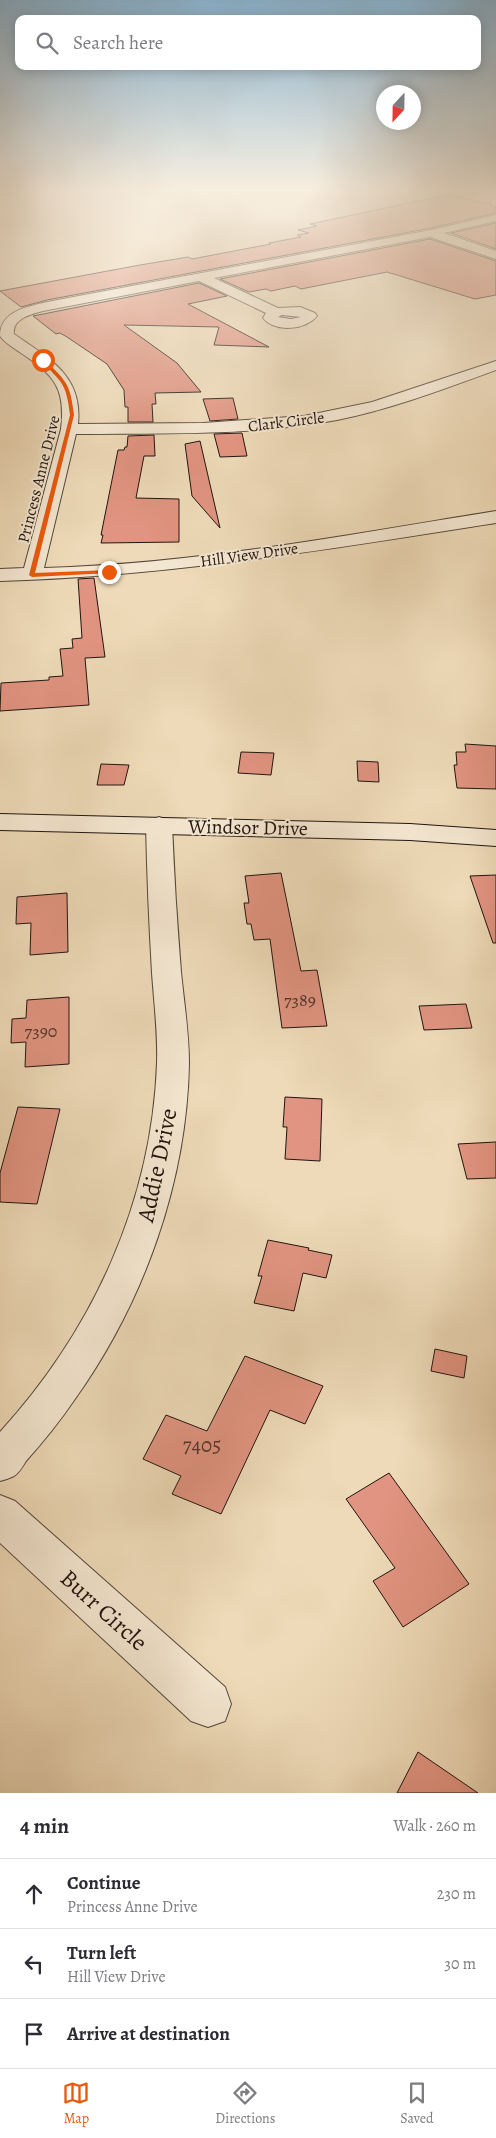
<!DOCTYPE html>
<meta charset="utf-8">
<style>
body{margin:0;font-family:Alegreya,serif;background:#f2f2f3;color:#2b2b33}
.compass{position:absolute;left:376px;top:85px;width:45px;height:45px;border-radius:50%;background:#fff;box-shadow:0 2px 12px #0003;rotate:202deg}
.stop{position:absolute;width:15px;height:15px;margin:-11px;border:4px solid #ea580c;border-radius:50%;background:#fff}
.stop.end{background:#ea580c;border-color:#fff;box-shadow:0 1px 5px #0008}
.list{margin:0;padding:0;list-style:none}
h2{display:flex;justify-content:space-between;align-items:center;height:65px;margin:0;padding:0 20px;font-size:21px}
h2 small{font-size:16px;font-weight:400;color:#7c7c81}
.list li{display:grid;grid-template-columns:32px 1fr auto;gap:15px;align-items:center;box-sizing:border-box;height:70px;padding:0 20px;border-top:1px solid #e1e1e2}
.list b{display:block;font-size:19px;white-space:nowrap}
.list p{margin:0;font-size:16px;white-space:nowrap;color:#7c7c81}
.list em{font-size:16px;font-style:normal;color:#7c7c81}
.icon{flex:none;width:28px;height:28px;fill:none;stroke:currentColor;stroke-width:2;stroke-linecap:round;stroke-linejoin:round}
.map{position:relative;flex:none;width:496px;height:1793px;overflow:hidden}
.search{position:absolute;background:#fff;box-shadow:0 2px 12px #0003;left:15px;right:15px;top:15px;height:55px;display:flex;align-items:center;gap:12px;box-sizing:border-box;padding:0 18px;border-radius:10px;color:#7c7c81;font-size:19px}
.sheet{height:275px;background:#fff}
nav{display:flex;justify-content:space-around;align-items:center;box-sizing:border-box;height:70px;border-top:1px solid #e1e1e2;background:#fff;font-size:14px;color:#7c7c81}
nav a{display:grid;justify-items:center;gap:2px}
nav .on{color:#ea580c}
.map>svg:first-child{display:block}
</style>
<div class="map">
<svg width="496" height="1793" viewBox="0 0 496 1793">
<rect width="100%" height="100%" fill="#eedab8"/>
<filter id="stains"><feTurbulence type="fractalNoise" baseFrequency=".004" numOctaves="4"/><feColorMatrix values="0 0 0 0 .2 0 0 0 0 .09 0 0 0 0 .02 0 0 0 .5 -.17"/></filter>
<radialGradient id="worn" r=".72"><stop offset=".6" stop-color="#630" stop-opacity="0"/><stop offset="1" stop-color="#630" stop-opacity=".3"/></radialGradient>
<!-- building -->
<path fill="#e19481" stroke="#211510" d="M447,195L492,204L489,205L496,207V213L431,228L47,300L21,307L0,291L140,265L188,257L192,259L271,244L269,243L301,237L297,235L309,233L298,230L317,226L310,224Z
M496,223V249L451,233Z
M430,239L496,261V295L475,299L387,272L301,289L295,286L271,291L266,289L249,292L220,279Z
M199,283L227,296L188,304L269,347L214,345L219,327L124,325L177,363L201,392L155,393L156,404H152L153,422H128V407H125L124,390L107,364L67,337L60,333L56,334L33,316Z
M233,398L238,419L210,421L203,399Z
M242,433L247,456L220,457L214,434Z
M154,435L155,456H144L136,498L179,499V542L101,543L103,535H101L118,450H124L125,447H127L128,436Z
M200,441L220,528L192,496L185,444Z
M94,578L105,657L85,658L89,705L0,711L1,683L49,680V677L63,676L60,649L73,648L72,639L82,638L78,579Z
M465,744L496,746V789L457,788L454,765H457L456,752H466Z
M241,752L274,753L271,775L238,773Z
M357,761L378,762L379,782L358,781Z
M101,764L129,765L124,785H97Z
M281,873L301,971L317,970L327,1026L282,1028L270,939L254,940L251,924H247L244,903H249L245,876Z
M496,875V943H493L470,876Z
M67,893L68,952L30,955L31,923L16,924L17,897Z
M69,997V1064L25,1067L26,1042L11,1043L12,1019L26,1018L27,1000Z
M466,1004L472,1028L424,1030L419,1006Z
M285,1097L322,1099L320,1161L285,1159L287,1127H283Z
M18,1107L60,1109L37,1204L0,1202V1173Z
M496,1142V1178L467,1179L458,1144Z
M268,1240L309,1248L308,1250L332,1255L326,1278L303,1273L294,1311L254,1303L262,1276H258Z
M435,1349L467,1356L464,1378L431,1371Z
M245,1356L323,1386L305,1424L270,1410L221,1514L172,1494L181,1476L143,1459L166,1415L207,1431Z
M389,1473L469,1584L403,1627L373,1581L395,1568L346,1499Z
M418,1752L478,1793H397Z"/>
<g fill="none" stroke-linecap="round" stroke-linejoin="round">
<defs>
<path id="street" d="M0,190H17L16,192L0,195Z
M486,190H496V194L487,192Z
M496,215V221L444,233L496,251V259L430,237L214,278L278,308L300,307L315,313L317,316C306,330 275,333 263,318L266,313L199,281L43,311C31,314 12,319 14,334C49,359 83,375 78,424L203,423L304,416L372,402L496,361V370C444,389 392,409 337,420C251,436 163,433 76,434L44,568C196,564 346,535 496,511V523C331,549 167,576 0,581V569L24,568L61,429C66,388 54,375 21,353C14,348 5,343 0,336C0,311 27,307 47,302L431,230ZM282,315L301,317L291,319L278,317Z
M159,817L168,820L172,825C174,874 177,923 181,972C184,1002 189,1033 189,1063C187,1182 144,1302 75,1399C60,1421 44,1441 26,1461C23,1466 19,1473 14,1476C10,1478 4,1480 0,1481V1432C93,1330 152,1202 157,1063C158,1033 154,1003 152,973C149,923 147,874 146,825L150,820Z
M0,1495L15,1501L225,1687L231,1704L225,1721L208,1727L191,1721L0,1543Z"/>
<path id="secondary" d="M0,814L410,824L496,830V846L410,840L0,830Z"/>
</defs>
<!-- street casing -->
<use href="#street" stroke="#54463a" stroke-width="2"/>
<!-- secondary casing -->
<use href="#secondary" stroke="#211510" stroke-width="2"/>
<!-- street -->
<use href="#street" fill="#f4e7d1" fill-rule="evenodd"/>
<!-- secondary -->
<use href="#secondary" fill="#f4e7d1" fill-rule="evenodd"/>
</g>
<!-- sky -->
<linearGradient id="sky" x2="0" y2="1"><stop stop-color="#8ab6d5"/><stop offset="0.43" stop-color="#f7eedf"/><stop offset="1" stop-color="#f7eedf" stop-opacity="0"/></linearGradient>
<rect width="496" height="441" fill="url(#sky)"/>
<!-- route -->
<path fill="#ea580c" d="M44,359C67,382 70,383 74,415L35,573L109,570L111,573L32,577L29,575L70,415C66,381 62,384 41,360Z"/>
<g text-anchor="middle" stroke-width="4" stroke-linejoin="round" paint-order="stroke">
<!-- far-street labels -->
<g font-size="16" fill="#211510" stroke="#f4e7d1">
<text transform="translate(286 421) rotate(-7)" y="6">Clark Circle</text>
<text transform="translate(38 479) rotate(-76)" y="6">Princess Anne Drive</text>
<text transform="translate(249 554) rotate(-8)" y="6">Hill View Drive</text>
</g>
<!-- number labels -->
<g font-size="18" fill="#51352c">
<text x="300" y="1006">7389</text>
<text x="41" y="1037">7390</text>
</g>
<!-- street labels -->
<g font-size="20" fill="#211510" stroke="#f4e7d1">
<text transform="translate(248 827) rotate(1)" y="7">Windsor Drive</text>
</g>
<!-- near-number labels -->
<g font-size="21" fill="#51352c">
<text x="202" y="1452">7405</text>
</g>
<!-- near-street labels -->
<g font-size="24" fill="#211510" stroke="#f4e7d1">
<text transform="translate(157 1165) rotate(-78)" y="8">Addie Drive</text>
<text transform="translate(104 1610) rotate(42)" y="8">Burr Circle</text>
</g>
</g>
<rect width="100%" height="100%" filter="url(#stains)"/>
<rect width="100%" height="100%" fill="url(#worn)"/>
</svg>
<svg class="compass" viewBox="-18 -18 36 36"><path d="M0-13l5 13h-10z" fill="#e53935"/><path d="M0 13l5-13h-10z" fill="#7c7c81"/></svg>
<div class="stop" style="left:43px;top:360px"></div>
<div class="stop end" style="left:109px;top:572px"></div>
<div class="search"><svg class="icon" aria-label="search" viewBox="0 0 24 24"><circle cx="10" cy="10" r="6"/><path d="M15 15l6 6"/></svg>Search here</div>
</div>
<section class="sheet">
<h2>4 min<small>Walk · 260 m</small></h2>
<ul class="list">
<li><svg class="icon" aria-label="ahead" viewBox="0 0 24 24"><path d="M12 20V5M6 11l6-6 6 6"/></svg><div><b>Continue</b><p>Princess Anne Drive</p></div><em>230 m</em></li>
<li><svg class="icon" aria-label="left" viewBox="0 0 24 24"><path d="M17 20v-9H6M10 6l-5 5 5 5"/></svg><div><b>Turn left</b><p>Hill View Drive</p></div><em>30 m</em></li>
<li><svg class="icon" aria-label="arrive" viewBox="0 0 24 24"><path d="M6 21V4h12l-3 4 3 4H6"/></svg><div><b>Arrive at destination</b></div></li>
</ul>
</section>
<nav>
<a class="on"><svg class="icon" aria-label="map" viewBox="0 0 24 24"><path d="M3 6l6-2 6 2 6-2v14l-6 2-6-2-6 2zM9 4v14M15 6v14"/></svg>Map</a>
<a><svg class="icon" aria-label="directions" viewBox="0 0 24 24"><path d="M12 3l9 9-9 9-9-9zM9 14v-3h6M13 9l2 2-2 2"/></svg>Directions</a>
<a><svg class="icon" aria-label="saved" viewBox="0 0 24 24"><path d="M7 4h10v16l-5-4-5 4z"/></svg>Saved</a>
</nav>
